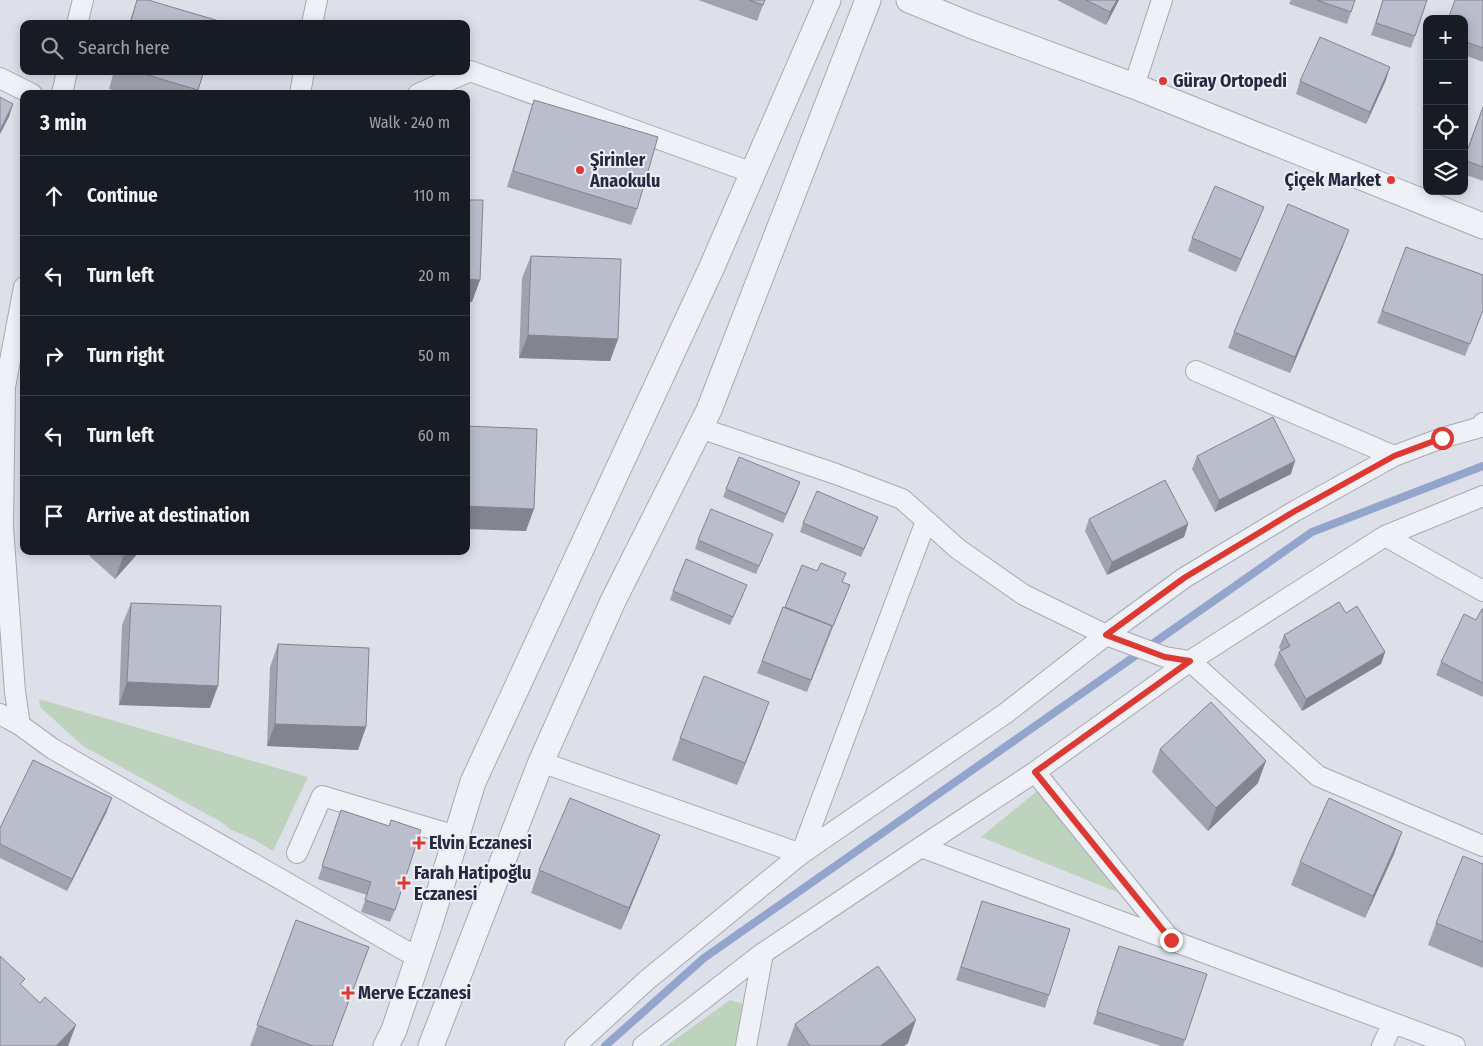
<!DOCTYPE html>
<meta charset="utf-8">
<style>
body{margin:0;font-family:"Fira Sans Condensed",sans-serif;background:#242831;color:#f1f3f6}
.controls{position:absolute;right:15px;top:15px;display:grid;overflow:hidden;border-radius:10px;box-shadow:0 2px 12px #0003}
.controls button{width:45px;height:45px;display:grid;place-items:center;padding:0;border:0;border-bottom:1px solid #363941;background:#171b24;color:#f1f3f6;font:25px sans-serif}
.stop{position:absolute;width:15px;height:15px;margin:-11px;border:4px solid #dd3932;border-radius:50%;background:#fff}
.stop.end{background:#dd3932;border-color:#fff;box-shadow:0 1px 5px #0008}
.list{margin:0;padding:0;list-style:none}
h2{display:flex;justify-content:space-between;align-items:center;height:65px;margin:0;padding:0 20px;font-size:21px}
h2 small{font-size:16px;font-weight:400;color:#9ea1a6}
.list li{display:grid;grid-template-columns:32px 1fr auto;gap:15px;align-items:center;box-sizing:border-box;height:80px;padding:0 20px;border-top:1px solid #363941}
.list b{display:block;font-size:19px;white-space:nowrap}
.list em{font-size:16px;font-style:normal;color:#9ea1a6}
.icon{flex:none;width:28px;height:28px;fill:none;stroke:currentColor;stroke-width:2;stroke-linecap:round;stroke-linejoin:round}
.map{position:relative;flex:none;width:1483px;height:1046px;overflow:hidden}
.search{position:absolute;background:#171b24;box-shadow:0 2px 12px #0003;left:20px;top:20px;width:450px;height:55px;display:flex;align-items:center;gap:12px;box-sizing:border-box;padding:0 18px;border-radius:10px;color:#9ea1a6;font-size:19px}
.panel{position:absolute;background:#171b24;box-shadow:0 2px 12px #0003;left:20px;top:90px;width:450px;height:465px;border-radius:10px}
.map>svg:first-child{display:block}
</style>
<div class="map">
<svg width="1483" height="1046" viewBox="0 0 1483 1046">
<rect width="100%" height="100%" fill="#dddfe9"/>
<!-- green -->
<path fill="#bed3bd" d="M39,699L308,777L273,851C263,845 254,839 244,835C235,831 229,830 223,823L83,746L40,707Z
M1037,791L1122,894L981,837Z
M730,1000L746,1005L737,1046H666Z"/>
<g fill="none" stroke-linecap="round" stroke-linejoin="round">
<!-- stream -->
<path stroke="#93a4cd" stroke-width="8" d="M605,1046L704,958L1312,532L1483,466"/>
<defs>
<path id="minor" d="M77,24L83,0
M312,24L317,0
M0,78L32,94
M1134,86L1162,0
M62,94L67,71
M300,94L304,71
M418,94L470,71L753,173
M1196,371L1394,456
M700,428L836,474L902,499L958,549L1024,595L1106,635L1165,657L1190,661L1318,776L1483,846
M1385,536L1483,591
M0,714L20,725L53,749L418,958
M20,725L15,692L3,527L5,387L24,287
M541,762L801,854L926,521
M1035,772L1171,940
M921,847L1455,1046
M297,853L322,796L456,836
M575,1046L647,980L801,854L1006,713L1106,635L1184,578L1295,511L1394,456L1442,438L1481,427L1483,423
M643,1046L763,953L921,847L1035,772L1190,661L1385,536L1483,496
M746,1046L763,953
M1382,1046L1393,1023"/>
<path id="tertiary" d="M909,0L970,25L1134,86L1483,226
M386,1046L394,1030L429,926L473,782L711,269L828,0
M431,1046L541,762L613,601L709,410L868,0"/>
</defs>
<!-- minor casing -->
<use href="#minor" stroke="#a6a9b7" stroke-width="22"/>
<!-- tertiary casing -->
<use href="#tertiary" stroke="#a6a9b7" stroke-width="27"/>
<!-- minor -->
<use href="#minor" stroke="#f0f1f6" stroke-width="20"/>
<!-- tertiary -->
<use href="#tertiary" stroke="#f0f1f6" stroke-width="25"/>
</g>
<!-- wall -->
<path fill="#9fa3af" d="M137,0L218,24H129Z
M698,0H765L757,21Z
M1057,0H1119L1106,25Z
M1291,0H1355L1347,24L1289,4Z
M1383,0H1427L1411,48L1371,35Z
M1483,0V62L1464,55V19Z
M114,71H204L197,94H126L109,89Z
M1386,80L1366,124L1296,94L1300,81Z
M534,100L637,209L631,225L507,187L529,116Z
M1483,107V181L1464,174V158Z
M1264,207L1259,219L1236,272L1188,251L1192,238Z
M1343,246L1290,373L1228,348L1234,332Z
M1406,247L1483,310L1465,356L1377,323Z
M531,256L618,339L610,361L519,358L522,278Z
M1197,456L1291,474L1215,512L1192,469Z
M726,489L797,491L783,523L723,497Z
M878,517L861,557L800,532L803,523Z
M1089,519L1188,524L1184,537L1107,575L1085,531Z
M698,540L769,543L756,574L695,549Z
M84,551H140L115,579Z
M843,582L850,585L807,692L757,673L783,607L785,608Z
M673,591L744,593L730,625L670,600Z
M131,603L210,708L119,705L122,625Z
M1483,609V697L1436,675L1441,662L1476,620Z
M1346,613L1385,652L1381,664L1302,711L1274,665L1279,652L1281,651L1279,647L1284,635Z
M278,644L366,727L358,750L267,746L270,667Z
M761,724L737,785L672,760L680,738Z
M1160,749L1258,783L1208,831L1152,772Z
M107,811L67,891L0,858V828Z
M337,823L395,910L390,922L361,912L367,895L318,879Z
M1402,832L1394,854L1365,918L1291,885L1300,862Z
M660,835L651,858L621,930L531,893L539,870Z
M1483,864V968L1428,945L1436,923Z
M982,901L1049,995L1045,1008L956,980Z
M296,920L333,1046H250Z
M1119,946L1185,1040L1183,1046H1161L1093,1024Z
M795,1024L908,1043L904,1046H787Z"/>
<!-- shaded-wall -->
<path fill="#82848f" d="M1117,0H1119L1106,25L1110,12Z
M1390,67L1386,80L1366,124L1370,112Z
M13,104L9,117L0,134V130Z
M1264,207L1259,219L1236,272L1241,259Z
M1349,230L1343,246L1290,373L1295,357Z
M466,279L480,280L472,302H466Z
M528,335L618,339L610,361L519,358Z
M1295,461L1291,474L1215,512L1219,500Z
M466,506L534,509L526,531L466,529Z
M1188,524L1184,537L1107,575L1112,562Z
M128,551H140L115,579L123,557Z
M1385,652L1381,664L1302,711L1306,699Z
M127,682L218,686L210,708L119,705Z
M769,702L761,724L737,785L745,763Z
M275,724L366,727L358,750L267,746Z
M1266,761L1258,783L1208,831L1216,808Z
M112,798L107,811L67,891L72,879Z
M1402,832L1394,854L1365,918L1373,896Z
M660,835L651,858L621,930L629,908Z
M916,1020L908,1043L904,1046H880Z
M76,1025L68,1046H56Z"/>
<!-- building -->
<path fill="#b9bdcc" stroke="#82848f" d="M137,0H148L219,21L218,24H130Z
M749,0H765L763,5Z
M1086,0H1117L1110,12Z
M1317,0H1355L1351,12Z
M1383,0H1427L1415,36L1376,23Z
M1455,0H1483V48L1464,41V19H1448Z
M1320,37L1390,67L1370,112L1300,81Z
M134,71H204L198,90Z
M0,97L13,104L0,130Z
M534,100L658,137L637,209L513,171Z
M1483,107V167L1464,160Z
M1215,186L1264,207L1241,259L1192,238Z
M466,200H483L480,280L466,279Z
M1288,204L1349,230L1295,357L1234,332Z
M1406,247L1483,275V310L1470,344L1382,311Z
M531,256L621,259L618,339L528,335Z
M1273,417L1295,461L1219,500L1197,456Z
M466,426L537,429L534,509L466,506Z
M739,457L800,482L786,514L726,489Z
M1165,480L1188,524L1112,562L1089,519Z
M817,491L878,517L864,549L803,523Z
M711,509L773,534L759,566L698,540Z
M117,551H128L123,557Z
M686,559L747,585L733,617L673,591Z
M821,563L846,573L842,582L850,585L833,626L785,607L802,565L817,571Z
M1339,602L1346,613L1357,606L1385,652L1306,699L1279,652L1290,646L1284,635Z
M131,603L221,606L218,686L127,682Z
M783,607L832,626L811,680L762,661Z
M1482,609H1483V683L1441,662L1464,614L1476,620Z
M278,644L369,648L366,727L275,724Z
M704,676L769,702L745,763L680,738Z
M1211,702L1266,761L1216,808L1160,749Z
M33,760L112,798L72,879L0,844V828Z
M570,798L660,835L629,908L539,870Z
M1329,798L1402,832L1373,896L1300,862Z
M341,810L389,826L391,820L421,830L395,910L365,900L371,882L322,866Z
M1463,856L1483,864V942L1436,923Z
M982,901L1070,929L1049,995L961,967Z
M296,920L369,947L332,1046H313L257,1025Z
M1119,946L1207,974L1185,1040L1097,1012Z
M0,956L25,979L20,984L40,1003L45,997L76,1025L56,1046H0Z
M878,966L916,1020L880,1046H810L795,1024Z"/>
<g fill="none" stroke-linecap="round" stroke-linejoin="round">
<!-- route -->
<path stroke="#dd3932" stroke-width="6" d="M1171,940L1035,772L1190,661L1165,657L1106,635L1184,578L1295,511L1394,456L1442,438"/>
</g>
<!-- markers -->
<g fill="#dd3932" stroke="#eceff6" stroke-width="2">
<circle cx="1163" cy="81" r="5"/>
<circle cx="580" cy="170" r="5"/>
<circle cx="1391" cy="180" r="5"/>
<path d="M416.5 835.5h5v5h5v5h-5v5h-5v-5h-5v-5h5z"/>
<path d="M401.5 875.5h5v5h5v5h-5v5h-5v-5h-5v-5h5z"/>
<path d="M345.5 985.5h5v5h5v5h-5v5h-5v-5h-5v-5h5z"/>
</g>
<g text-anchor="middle" stroke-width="4" stroke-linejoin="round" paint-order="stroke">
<!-- poi labels -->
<g font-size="18" font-weight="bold" fill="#252a41" stroke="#eceff6" text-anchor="start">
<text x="1173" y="87">Güray Ortopedi</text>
<text x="590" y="166">Şirinler<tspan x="590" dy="21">Anaokulu</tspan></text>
<text x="1381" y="186" text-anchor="end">Çiçek Market</text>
<text x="429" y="849">Elvin Eczanesi</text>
<text x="414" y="879">Farah Hatipoğlu<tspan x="414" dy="21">Eczanesi</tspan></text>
<text x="358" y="999">Merve Eczanesi</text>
</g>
</g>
</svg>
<div class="controls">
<button>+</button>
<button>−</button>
<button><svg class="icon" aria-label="locate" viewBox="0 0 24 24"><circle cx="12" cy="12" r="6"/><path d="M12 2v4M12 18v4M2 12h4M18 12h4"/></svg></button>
<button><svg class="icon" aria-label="layers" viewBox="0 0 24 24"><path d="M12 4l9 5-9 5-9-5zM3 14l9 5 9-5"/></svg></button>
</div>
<div class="stop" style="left:1442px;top:438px"></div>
<div class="stop end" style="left:1171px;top:940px"></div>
<div class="search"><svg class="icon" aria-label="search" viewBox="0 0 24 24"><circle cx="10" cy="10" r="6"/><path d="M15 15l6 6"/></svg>Search here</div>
<section class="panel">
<h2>3 min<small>Walk · 240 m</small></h2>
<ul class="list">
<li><svg class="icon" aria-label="ahead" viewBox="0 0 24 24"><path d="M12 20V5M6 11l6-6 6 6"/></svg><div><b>Continue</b></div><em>110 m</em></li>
<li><svg class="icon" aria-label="left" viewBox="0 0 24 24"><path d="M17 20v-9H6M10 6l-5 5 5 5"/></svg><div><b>Turn left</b></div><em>20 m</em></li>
<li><svg class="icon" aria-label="right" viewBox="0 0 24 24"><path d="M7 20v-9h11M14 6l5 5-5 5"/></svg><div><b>Turn right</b></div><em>50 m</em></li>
<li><svg class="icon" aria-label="left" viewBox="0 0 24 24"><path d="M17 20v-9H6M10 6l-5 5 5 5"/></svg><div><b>Turn left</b></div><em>60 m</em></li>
<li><svg class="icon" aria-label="arrive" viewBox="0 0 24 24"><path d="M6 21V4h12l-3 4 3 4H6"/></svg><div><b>Arrive at destination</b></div></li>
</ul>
</section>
</div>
